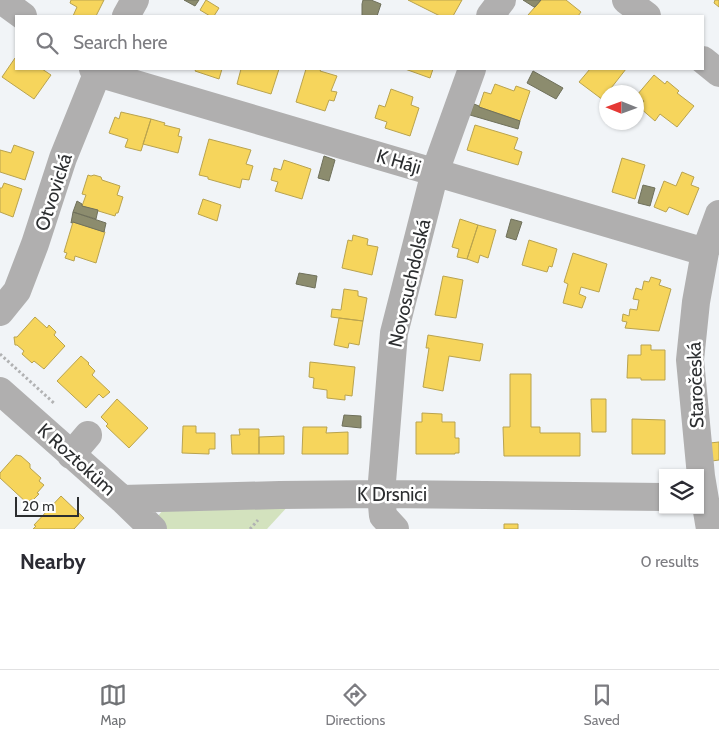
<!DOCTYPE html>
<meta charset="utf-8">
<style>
body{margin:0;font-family:Cabin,sans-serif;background:#f2f2f3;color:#2b2b33}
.controls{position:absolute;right:15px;bottom:15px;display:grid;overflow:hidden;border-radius:0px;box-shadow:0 1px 4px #0004}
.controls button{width:45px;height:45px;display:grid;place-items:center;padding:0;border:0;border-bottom:1px solid #e1e1e2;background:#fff;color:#2b2b33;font:25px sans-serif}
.compass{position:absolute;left:599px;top:85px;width:45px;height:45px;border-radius:50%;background:#fff;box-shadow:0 1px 4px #0004;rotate:271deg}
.scale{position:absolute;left:15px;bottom:12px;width:64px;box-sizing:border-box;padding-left:5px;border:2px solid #2c2e30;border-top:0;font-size:14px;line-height:18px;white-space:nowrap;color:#2c2e30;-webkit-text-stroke:4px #fff;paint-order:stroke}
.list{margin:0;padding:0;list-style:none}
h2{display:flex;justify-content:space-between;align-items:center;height:65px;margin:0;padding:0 20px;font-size:21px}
h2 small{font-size:16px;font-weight:400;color:#7c7c81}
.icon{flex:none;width:28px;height:28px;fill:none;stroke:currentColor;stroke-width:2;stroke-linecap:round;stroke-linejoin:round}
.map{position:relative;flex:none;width:719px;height:529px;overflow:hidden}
.search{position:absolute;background:#fff;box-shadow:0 1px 4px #0004;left:15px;right:15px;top:15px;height:55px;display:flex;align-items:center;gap:12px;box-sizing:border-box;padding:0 18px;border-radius:0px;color:#7c7c81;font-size:19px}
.sheet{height:140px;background:#fff}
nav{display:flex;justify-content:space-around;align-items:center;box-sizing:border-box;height:70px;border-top:1px solid #e1e1e2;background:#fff;font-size:14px;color:#7c7c81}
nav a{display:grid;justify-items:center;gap:2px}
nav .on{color:#717376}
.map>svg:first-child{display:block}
</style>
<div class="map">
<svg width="719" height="529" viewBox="0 0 719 529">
<rect width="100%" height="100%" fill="#f1f4f7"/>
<!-- green -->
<path fill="#d3e2be" d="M290,504L267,529H161L158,516L163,510Z"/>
<!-- homes -->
<path fill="#f6d55c" stroke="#b9a34f" d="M71,0H104L96,16H73L77,7L70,3Z
M206,0L219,8L214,16H210L200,10Z
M408,0H462L453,16H440Z
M541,0H566L581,12L578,16H530L528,15Z
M715,0H719V7L714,3Z
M15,58H16V69H42L51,75L34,99L2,77Z
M196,69H222L219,79L195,71Z
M241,69H279L271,94L237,84Z
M306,69H321L320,71L337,76L331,91L337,92L334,101L329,100L325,111L296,102Z
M405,69H433L430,78Z
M590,69H626L608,92H606V95L603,100L579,82Z
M654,75L665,84L667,81L679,91L677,93L694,106L677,127L660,114L655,121L639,107L644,101L637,95Z
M495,84L514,91L516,86L530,91L520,121L479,107L484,92L491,94Z
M391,89L413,97L411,105L419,108L410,136L385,128L387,122L375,118L379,105L385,107Z
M121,112L151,119L141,151L125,147L128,139L109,133L115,117L119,119Z
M151,119L165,123L164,125L180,129L178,136L182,137L178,153L143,144Z
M475,125L518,138L514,149L522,152L518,165L467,150Z
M209,139L251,150L246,164L253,166L249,180L242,179L240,188L208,179V177L199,175Z
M14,145L34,152L25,180L0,172V150L11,153Z
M622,158L645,165L635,199L612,192Z
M284,160L311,169L302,199L275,191L278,182L271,180L274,168L281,170Z
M682,172L694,177L691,185L699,188L688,215L669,207L666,212L654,207L664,181L676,186Z
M88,175L91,176L94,175L101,177L102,180L120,186L117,195L123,197L118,213H116L115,216L82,206L86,195L82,194Z
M4,183L22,189L13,217L0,212V188H2Z
M203,199L221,205L217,221L198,214Z
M460,219L478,225L467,259L457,257L459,249L452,247Z
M73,222L105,232L96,263L75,256L74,261L65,258L67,253L64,252Z
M478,225L496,230L488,258L480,255L478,263L467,259Z
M353,235L368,239L367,245L378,247L372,275L342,268L348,240L352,241Z
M529,240L557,249L552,267L549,266L547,272L522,265Z
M573,253L607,264L599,292L581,287L579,294L586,297L582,308L563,303L568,284L564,282Z
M443,276L463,280L456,318L435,315Z
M651,277L661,280L659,285L671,289L659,331L625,328L627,322L622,321L623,314L629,316L630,309L637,310L639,300L633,299L636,288L642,290L644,281L649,282Z
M344,289L358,291V296L367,298L363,321L331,317L332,309L341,310Z
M35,317L47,328L49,325L56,332L54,335L65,346L44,369L34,361L32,363L22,354L24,351L17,345H15L14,337H17Z
M339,318L363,321L359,345L349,343L348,348L334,345Z
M428,335L483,344L480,361L449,356L443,391L423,387L429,348H426Z
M641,345H651V350H665V380H641V378H627L628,355H641Z
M81,356L89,363L88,364L95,371L92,375L110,392L103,398L99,394L86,408L57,381Z
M310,362L355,367L352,396L345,395V400L327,398V390L313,388L314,378L309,377Z
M510,374H531V427H540V433H580V456H504L503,427H510Z
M117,399L148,428L129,448L106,426L108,424L101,417Z
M591,399H606V432H592Z
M422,413L442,414V422H455V438H459V453H455V454H416V422H422Z
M632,419L665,420V454H632Z
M183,426H196V433H215V449H209V454L182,453Z
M303,427H327L326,433L348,432V454H302Z
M239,429H259V454H232L231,435H240Z
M284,436V454H259V437Z
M719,442V460L712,461L710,443Z
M16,455L21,456L30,464V468L41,478L39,481L44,485L37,493L39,494L33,500L32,499L27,503L0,478V473Z
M61,496L84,518L74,529H33L36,526L34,525Z
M504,524H518V529H504Z"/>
<!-- industry -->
<path fill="#8c8c6e" stroke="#6f705b" d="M184,0H199L195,6Z
M363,0H371L381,4L377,16H362V4Z
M523,0H541L535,7H534Z
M533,71L563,88L556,99L527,83Z
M474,104L479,106V107L520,121L518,129L470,115Z
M324,156L335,160L329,181L318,178Z
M643,185L655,188L650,206L638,203Z
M77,201L82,204V206L98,210L96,219L73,212Z
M73,212L106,223L104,232L73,222L71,223Z
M511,219L522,222L516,240L506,237Z
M299,273L317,276L315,288L296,284Z
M344,415L361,416V428L342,426Z"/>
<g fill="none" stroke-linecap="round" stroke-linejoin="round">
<!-- path -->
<path stroke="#b1b2b3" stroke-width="3" stroke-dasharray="2.5 2.5" stroke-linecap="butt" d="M0,354L55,404
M250,529L258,520"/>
<!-- minor -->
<path stroke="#b0afaf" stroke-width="28" d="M1,0L23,16
M626,0L647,16
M126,16L135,0
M490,16L502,0
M703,60L719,73
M93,69L108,76L705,252
M0,312L17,291L35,244L63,158L99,69
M0,391L122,499L153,529
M71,455L88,435
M122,499L280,495L381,494L663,497
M395,529L383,516L381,494L394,333L435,172L472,69
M710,529L701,476L690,360L696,302L705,252L719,214"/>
</g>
<g text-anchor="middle" stroke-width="5" stroke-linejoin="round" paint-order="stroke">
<!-- street labels -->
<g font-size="19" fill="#2c2e30" stroke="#fff">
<text transform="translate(399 161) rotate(16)" y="7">K Háji</text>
<text transform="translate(53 192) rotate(-72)" y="7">Otvovická</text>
<text transform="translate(409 283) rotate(-77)" y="7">Novosuchdolská</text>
<text transform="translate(695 385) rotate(-92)" y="7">Staročeská</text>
<text transform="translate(77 459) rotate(42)" y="7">K Roztokům</text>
<text x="392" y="501">K Drsnici</text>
</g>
</g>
</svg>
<div class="controls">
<button><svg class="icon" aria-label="layers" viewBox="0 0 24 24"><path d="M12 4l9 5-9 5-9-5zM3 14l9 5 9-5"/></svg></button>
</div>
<svg class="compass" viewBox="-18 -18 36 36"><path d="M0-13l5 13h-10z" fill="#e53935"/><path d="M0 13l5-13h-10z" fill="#7c7c81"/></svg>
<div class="scale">20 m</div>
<div class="search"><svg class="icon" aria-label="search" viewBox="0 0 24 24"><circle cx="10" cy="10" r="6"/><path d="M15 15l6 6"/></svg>Search here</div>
</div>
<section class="sheet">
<h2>Nearby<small>0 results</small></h2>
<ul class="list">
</ul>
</section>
<nav>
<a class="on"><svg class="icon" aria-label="map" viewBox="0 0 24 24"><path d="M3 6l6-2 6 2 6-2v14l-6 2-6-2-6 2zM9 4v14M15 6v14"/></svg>Map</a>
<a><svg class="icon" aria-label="directions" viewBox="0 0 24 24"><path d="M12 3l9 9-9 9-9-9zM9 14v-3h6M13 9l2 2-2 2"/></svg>Directions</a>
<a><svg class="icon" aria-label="saved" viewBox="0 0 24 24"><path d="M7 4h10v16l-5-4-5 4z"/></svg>Saved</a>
</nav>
